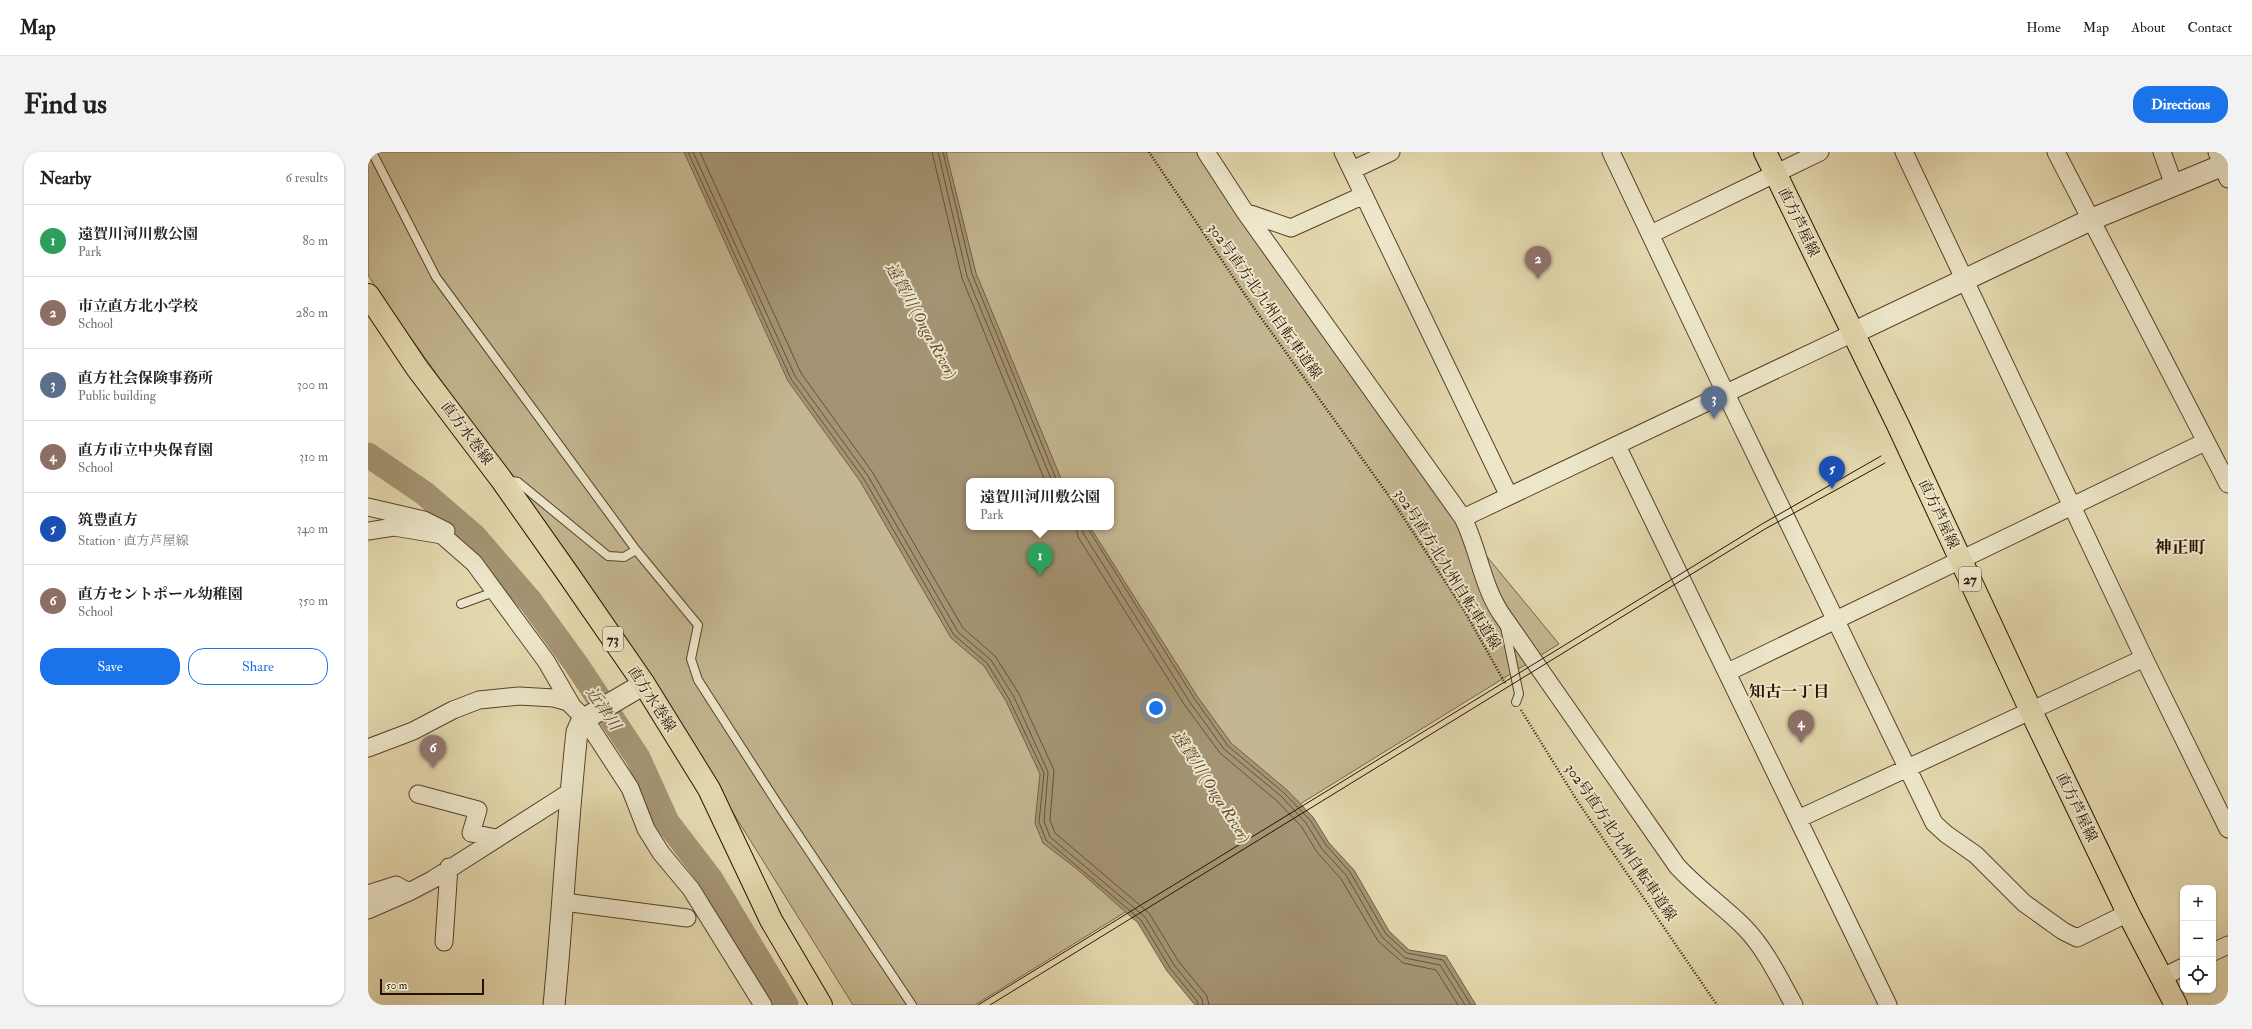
<!DOCTYPE html>
<meta charset="utf-8">
<style>
body{margin:0;font-family:"IM FELL Double Pica","Noto Serif JP",serif;background:#f2f2f2;color:#202124}
.controls{position:absolute;right:12px;bottom:12px;display:grid;overflow:hidden;border-radius:8px;box-shadow:0 1px 3px #0004}
.controls button{width:36px;height:36px;display:grid;place-items:center;padding:0;border:0;border-bottom:1px solid #e0e0e0;background:#fff;color:#202124;font:20px sans-serif}
.scale{position:absolute;left:12px;bottom:10px;width:104px;box-sizing:border-box;padding-left:4px;border:2px solid #281000;border-top:0;font-size:11px;line-height:14px;white-space:nowrap;color:#281000;-webkit-text-stroke:3px #ede6ca;paint-order:stroke}
.you{position:absolute;left:788px;top:556px;width:14px;height:14px;margin:-10px;border:3px solid #fff;border-radius:50%;background:#1a73e8;box-shadow:0 0 0 6px #1a73e833}
.badge{display:grid;place-items:center;width:26px;height:26px;border-radius:50%;background:#1a73e8;color:#fff;font-size:13px;font-weight:700}
.pin{position:absolute;translate:-50% -33px;filter:drop-shadow(0 1px 2px #0008)}
.pin::after{content:'';position:absolute;top:21px;width:14px;height:12px;background:inherit;clip-path:polygon(0 0,100% 0,50% 100%)}
.popup{position:absolute;left:598px;top:326px;width:148px;height:52px;box-sizing:border-box;display:grid;place-content:center;border-radius:8px;background:#fff;filter:drop-shadow(0 1px 3px #0005);font-size:13px;white-space:nowrap;color:#757577}
.popup b{font-size:15px;color:#202124}
.popup::after{content:'';position:absolute;left:50%;top:100%;margin-left:-8px;border:8px solid transparent;border-top-color:#fff}
.list{margin:0;padding:0;list-style:none}
h2{display:flex;justify-content:space-between;align-items:center;height:52px;margin:0;padding:0 16px;font-size:17px}
h2 small{font-size:13px;font-weight:400;color:#757577}
.list li{display:grid;grid-template-columns:26px 1fr auto;gap:12px;align-items:center;box-sizing:border-box;height:72px;padding:0 16px;border-top:1px solid #e0e0e0}
.list b{display:block;font-size:15px;white-space:nowrap}
.list p{margin:0;font-size:13px;white-space:nowrap;color:#757577}
.list em{font-size:13px;font-style:normal;color:#757577}
.actions{display:flex;gap:8px;padding:12px 16px}
.actions a{flex:1;padding:9px 0;border:1px solid #1a73e8;border-radius:16px;text-align:center;font-size:14px;color:#1a73e8}
.actions .main{background:#1a73e8;color:#fff}
.icon{flex:none;width:22px;height:22px;fill:none;stroke:currentColor;stroke-width:2;stroke-linecap:round;stroke-linejoin:round}
.map{position:relative;flex:none;width:1860px;height:853px;overflow:hidden;border-radius:16px}
header{display:flex;align-items:center;gap:24px;box-sizing:border-box;height:56px;padding:0 20px;background:#fff;border-bottom:1px solid #e0e0e0}
header strong{font-size:19px}
nav{display:flex;gap:22px;margin-inline-start:auto;font-size:14px}
.intro{display:flex;align-items:center;justify-content:space-between;box-sizing:border-box;height:96px;padding:0 24px}
h1{margin:0;font-size:28px}
.button{padding:10px 18px;border-radius:16px;background:#1a73e8;color:#fff;font-size:14px;font-weight:700}
main{display:flex;gap:24px;padding:0 24px}
aside{flex:1;background:#fff;border-radius:16px;box-shadow:0 1px 3px #0004}
.map>svg:first-child{display:block}
</style>
<header>
<strong>Map</strong>
<nav><a>Home</a><a>Map</a><a>About</a><a>Contact</a></nav>
</header>
<div class="intro"><h1>Find us</h1><a class="button">Directions</a></div>
<main>
<aside>
<h2>Nearby<small>6 results</small></h2>
<ul class="list">
<li><span class="badge" style="background:#2e9e5b">1</span><div><b>遠賀川河川敷公園</b><p>Park</p></div><em>80 m</em></li>
<li><span class="badge" style="background:#8d6e63">2</span><div><b>市立直方北小学校</b><p>School</p></div><em>280 m</em></li>
<li><span class="badge" style="background:#5c6f8a">3</span><div><b>直方社会保険事務所</b><p>Public building</p></div><em>300 m</em></li>
<li><span class="badge" style="background:#8d6e63">4</span><div><b>直方市立中央保育園</b><p>School</p></div><em>310 m</em></li>
<li><span class="badge" style="background:#1a4fb4">5</span><div><b>筑豊直方</b><p>Station · 直方芦屋線</p></div><em>340 m</em></li>
<li><span class="badge" style="background:#8d6e63">6</span><div><b>直方セントポール幼稚園</b><p>School</p></div><em>350 m</em></li>
</ul>
<div class="actions"><a class="main">Save</a><a>Share</a></div>
</aside>
<div class="map">
<svg width="1860" height="853" viewBox="0 0 1860 853">
<rect width="100%" height="100%" fill="#e4d8ae"/>
<filter id="stains"><feTurbulence type="fractalNoise" baseFrequency=".005" numOctaves="4"/><feColorMatrix values="0 0 0 0 .2 0 0 0 0 .09 0 0 0 0 .02 0 0 0 .5 -.17"/></filter>
<radialGradient id="worn" r=".72"><stop offset=".6" stop-color="#630" stop-opacity="0"/><stop offset="1" stop-color="#630" stop-opacity=".3"/></radialGradient>
<!-- green -->
<path fill="#c4b690" stroke="#766348" fill-rule="evenodd" d="M0,0H829L1079,356L1191,492L607,853H485L281,526L139,321L18,151L0,123ZM601,329H743V375H601Z"/>
<!-- water -->
<path fill="#a49473" stroke="#725f45" d="M316,0H578L608,121L694,329H601V375H722L829,544L863,591L919,638L945,665L961,691L986,718L1021,779L1041,798L1078,804L1108,853H827L799,819L770,771L709,717L675,691L667,671L672,622L638,549L616,514L583,486L492,329L420,229Z"/>
<g fill="none" stroke-linecap="round" stroke-linejoin="round">
<!-- shore -->
<path stroke="#66523a" stroke-width="1" d="M320,0L423,227L496,327L586,483L619,511L641,547L676,621L671,670L678,688L773,768L802,816L829,849L830,853
M325,0L427,224L500,324L590,480L623,508L646,545L680,620L676,669L682,685L777,765L806,813L834,847L835,853
M332,0L433,221L505,321L595,476L627,504L651,542L686,618L682,668L687,681L781,761L811,810L839,844L841,853
M564,0L594,126L677,329
M570,0L599,124L684,329
M575,0L604,122L689,329
M708,375L710,385L816,552L852,601L909,649L933,674L949,700L973,727L1010,789L1035,811L1068,818L1090,853
M714,375L715,381L821,549L856,597L913,644L938,671L954,697L978,723L1014,785L1037,806L1072,813L1097,853
M719,375L826,546L860,594L916,641L942,668L958,693L982,720L1018,782L1039,801L1075,808L1103,853"/>
<!-- river -->
<path stroke="#a49473" stroke-width="25" d="M0,303L56,341L106,384L163,450L208,512L270,606L299,670L342,726L418,853"/>
<defs>
<path id="service" d="M4,0L68,125L268,398L330,473L323,507L330,528L411,654L544,853
M138,328L150,330L240,404L256,405L268,398
M93,452L126,440
M1137,475L1151,542L1148,550"/>
<path id="minor" d="M838,0L877,60L1095,366C1111,398 1114,434 1134,463L1309,714C1330,737 1355,754 1377,776C1398,798 1411,826 1426,853
M975,0L1141,344
M1243,0L1358,242L1566,671L1578,682L1608,703L1656,751L1695,779L1709,786L1760,761
M1536,0L1776,506L1860,677
M1688,0L1860,332
M1794,0L1806,33
M1849,0L1860,27
M984,18L1023,0
M877,60L923,76L996,43
M1283,82L1452,0
M1249,294L1520,853
M0,355L56,368L78,379
M1095,366L1485,181
M0,379L26,375L74,383L106,411L178,509L203,552
M1360,520L1837,290
M0,596L45,579L85,558L111,548L151,544L186,546L200,550L217,567L262,636L278,677L293,701L323,737L395,853
M50,642L110,658L103,681L128,686
M1430,667L1776,506
M0,742L28,733L41,740
M196,750L319,766
M0,758L41,740L64,728L202,640
M76,790L81,715
M1845,800L1860,793
M1793,826L1815,815"/>
<path id="tertiary" d="M1485,181L1722,68L1860,11
M186,853C195,762 199,671 209,580L213,571L223,563L276,532"/>
<path id="primary" d="M1397,0L1530,273L1663,559L1760,761L1808,853
M0,143L49,216L133,327L200,422L276,532L341,637L403,768L453,853"/>
</defs>
<!-- service casing -->
<use href="#service" stroke="#57422c" stroke-width="10"/>
<!-- minor casing -->
<use href="#minor" stroke="#57422c" stroke-width="19"/>
<!-- tertiary casing -->
<use href="#tertiary" stroke="#57422c" stroke-width="23"/>
<!-- primary casing -->
<use href="#primary" stroke="#281000" stroke-width="24"/>
<!-- path -->
<path stroke="#281000" stroke-width="2.5" stroke-dasharray="1 2" stroke-linecap="butt" d="M781,0L886,156L1026,351L1097,460L1137,531
M1153,558L1210,650L1349,853"/>
<!-- service -->
<use href="#service" stroke="#ede6ca" stroke-width="8"/>
<!-- minor -->
<use href="#minor" stroke="#ede6ca" stroke-width="17"/>
<!-- tertiary -->
<use href="#tertiary" stroke="#ede6ca" stroke-width="21"/>
<!-- primary -->
<use href="#primary" stroke="#e4d8ae" stroke-width="22"/>
<!-- tram -->
<path stroke="#281000" stroke-width="1" d="M610,853L1394,372L1513,304
M622,853L1397,377L1517,311"/>
</g>
<g text-anchor="middle" stroke-width="4" stroke-linejoin="round" paint-order="stroke">
<!-- shield labels -->
<g fill="#ede6ca" stroke="#63503d" stroke-width="1">
<rect x="1591" y="415" width="22" height="24" rx="3"/>
<rect x="235" y="475" width="20" height="24" rx="3"/>
</g>
<g font-size="14" font-weight="bold" fill="#281000">
<text x="1602" y="432">27</text>
<text x="245" y="492">73</text>
</g>
<!-- street labels -->
<g font-size="15" fill="#281000" stroke="#ede6ca">
<text transform="translate(1431 70) rotate(64)" y="5">直方芦屋線</text>
<text transform="translate(897 149) rotate(55)" y="5">302号直方北九州自転車道線</text>
<text transform="translate(99 281) rotate(53)" y="5">直方水巻線</text>
<text transform="translate(1571 362) rotate(65)" y="5">直方芦屋線</text>
<text transform="translate(1080 417) rotate(58)" y="5">302号直方北九州自転車道線</text>
<text transform="translate(284 547) rotate(57)" y="5">直方水巻線</text>
<text transform="translate(1709 655) rotate(64)" y="5">直方芦屋線</text>
<text transform="translate(1253 690) rotate(56)" y="5">302号直方北九州自転車道線</text>
</g>
<!-- water labels -->
<g font-size="16" font-style="italic" fill="#604b34" stroke="#ede6ca">
<text transform="translate(554 168) rotate(61)" y="6">遠賀川 (Onga River)</text>
<text transform="translate(236 556) rotate(56)" y="6">近津川</text>
<text transform="translate(844 634) rotate(57)" y="6">遠賀川 (Onga River)</text>
</g>
<!-- neighbourhood labels -->
<g font-size="16" font-weight="bold" fill="#281000" stroke="#ede6ca">
<text x="1421" y="545">知古一丁目</text>
</g>
<!-- quarter labels -->
<g font-size="17" font-weight="bold" fill="#281000" stroke="#ede6ca">
<text x="1812" y="401">神正町</text>
</g>
</g>
<rect width="100%" height="100%" filter="url(#stains)"/>
<rect width="100%" height="100%" fill="url(#worn)"/>
</svg>
<div class="controls">
<button>+</button>
<button>−</button>
<button><svg class="icon" aria-label="locate" viewBox="0 0 24 24"><circle cx="12" cy="12" r="6"/><path d="M12 2v4M12 18v4M2 12h4M18 12h4"/></svg></button>
</div>
<div class="scale">50 m</div>
<div class="you"></div>
<div class="pin badge" style="left:672px;top:424px;background:#2e9e5b">1</div>
<div class="popup"><b>遠賀川河川敷公園</b>Park</div>
<div class="pin badge" style="left:1170px;top:127px;background:#8d6e63">2</div>
<div class="pin badge" style="left:1346px;top:267px;background:#5c6f8a">3</div>
<div class="pin badge" style="left:1433px;top:591px;background:#8d6e63">4</div>
<div class="pin badge" style="left:1464px;top:337px;background:#1a4fb4">5</div>
<div class="pin badge" style="left:65px;top:616px;background:#8d6e63">6</div>
</div>
</main>
